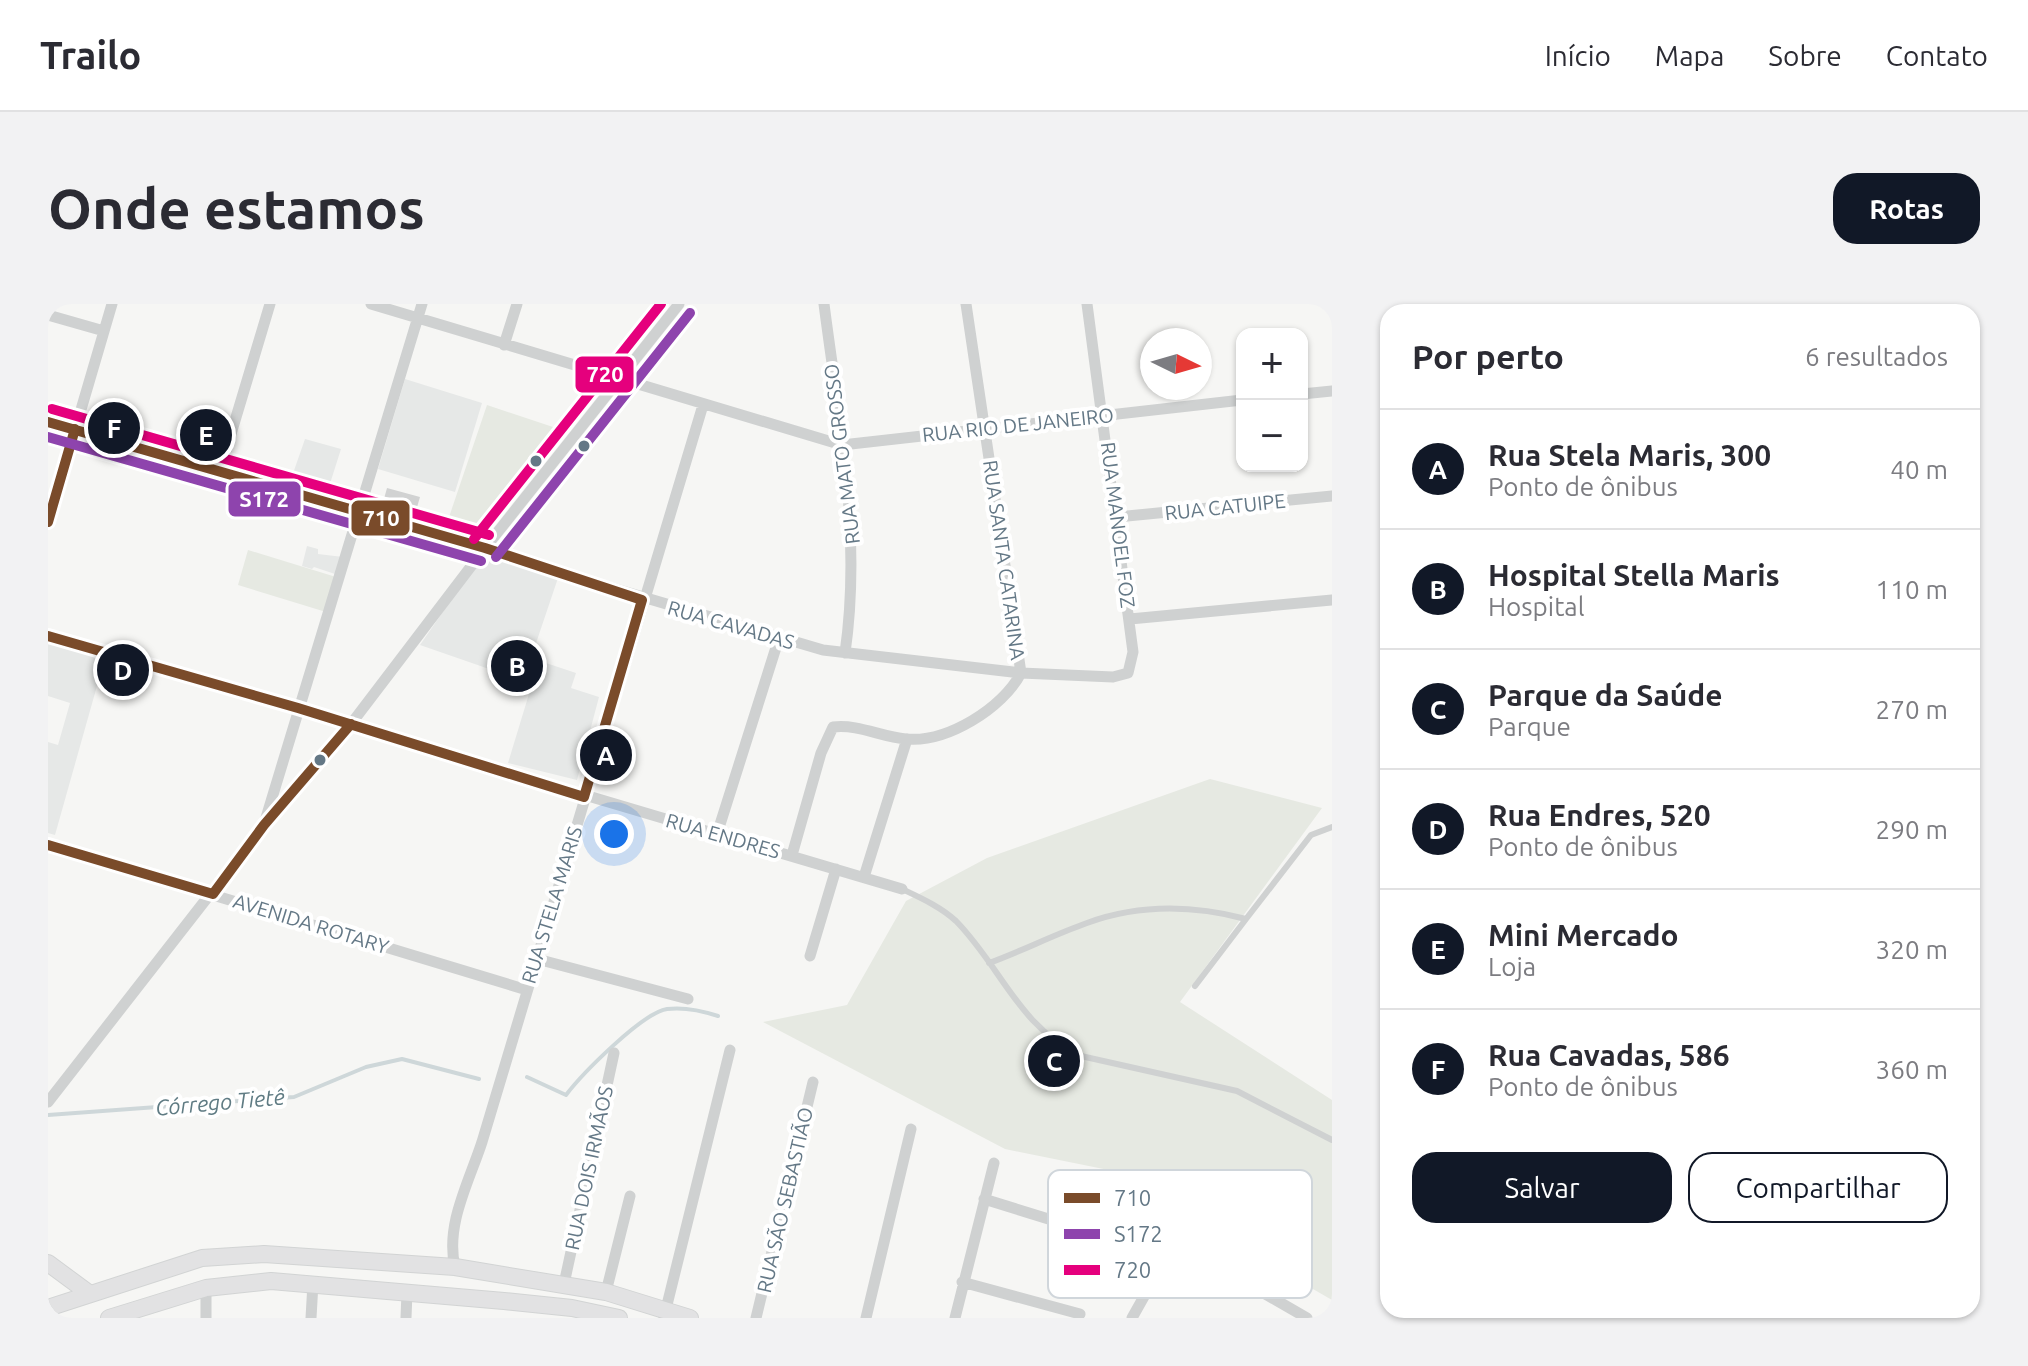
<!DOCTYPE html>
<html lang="pt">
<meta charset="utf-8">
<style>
body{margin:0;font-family:Ubuntu,sans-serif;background:#f2f2f3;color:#2b2b33}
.controls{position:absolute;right:24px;top:24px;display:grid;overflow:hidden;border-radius:16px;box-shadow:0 2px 6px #0004}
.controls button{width:72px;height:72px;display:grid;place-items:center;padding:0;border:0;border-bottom:2px solid #e1e1e2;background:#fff;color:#2b2b33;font:40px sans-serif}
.compass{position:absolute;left:1092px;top:24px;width:72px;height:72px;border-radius:50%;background:#fff;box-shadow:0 2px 6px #0004;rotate:95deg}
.you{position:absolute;left:566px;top:530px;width:28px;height:28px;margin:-20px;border:6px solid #fff;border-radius:50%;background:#1a73e8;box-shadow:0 0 0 12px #1a73e833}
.badge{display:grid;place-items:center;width:52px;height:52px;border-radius:50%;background:#111827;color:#fff;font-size:26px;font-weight:700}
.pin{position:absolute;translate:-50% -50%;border:4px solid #fff;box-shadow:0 2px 8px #0006}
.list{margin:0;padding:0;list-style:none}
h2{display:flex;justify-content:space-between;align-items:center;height:104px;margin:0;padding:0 32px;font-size:34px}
h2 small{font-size:26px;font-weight:400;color:#7c7c81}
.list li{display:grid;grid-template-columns:52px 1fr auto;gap:24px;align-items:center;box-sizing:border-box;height:120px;padding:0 32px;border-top:2px solid #e1e1e2}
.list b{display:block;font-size:30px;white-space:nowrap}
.list p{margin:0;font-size:26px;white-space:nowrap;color:#7c7c81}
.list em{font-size:26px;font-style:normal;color:#7c7c81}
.actions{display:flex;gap:16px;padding:24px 32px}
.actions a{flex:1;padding:18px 0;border:2px solid #111827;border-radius:24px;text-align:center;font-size:28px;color:#111827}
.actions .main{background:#111827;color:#fff}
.map{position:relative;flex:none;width:1284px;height:1014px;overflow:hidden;border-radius:24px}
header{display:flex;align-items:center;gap:48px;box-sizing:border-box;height:112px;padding:0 40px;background:#fff;border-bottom:2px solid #e1e1e2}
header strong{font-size:38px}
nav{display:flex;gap:44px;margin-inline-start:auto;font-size:28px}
.intro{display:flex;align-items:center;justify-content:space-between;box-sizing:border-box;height:192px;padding:0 48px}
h1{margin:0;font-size:56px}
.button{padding:20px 36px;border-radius:24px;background:#111827;color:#fff;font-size:28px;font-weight:700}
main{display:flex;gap:48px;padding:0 48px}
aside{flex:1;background:#fff;border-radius:24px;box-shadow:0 2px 6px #0004}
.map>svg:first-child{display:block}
</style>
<header>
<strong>Trailo</strong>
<nav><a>Início</a><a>Mapa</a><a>Sobre</a><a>Contato</a></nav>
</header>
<div class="intro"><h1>Onde estamos</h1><a class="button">Rotas</a></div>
<main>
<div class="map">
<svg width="1284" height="1014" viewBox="0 0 1284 1014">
<rect width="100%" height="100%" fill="#f6f6f4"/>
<!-- built -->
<path fill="#e6e8e7" d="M357,75L434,99L407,188L330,165Z
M257,135L293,145L279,189L242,178Z
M259,242L270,245V250L295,253L290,271L266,263L264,265L254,262Z
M437,247L510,274L483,354L528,369L523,384L551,393L529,476L460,459L484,380L372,341Z
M0,334L58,350L7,531L0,529V438L10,441L22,399L0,392Z"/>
<!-- green -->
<path fill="#e6e9e2" d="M439,101L517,127L435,233L398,222Z
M200,246L288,273L278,308L190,281Z
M1162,475L1274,504L1132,698L1284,796V996L1194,944L1100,874L957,845L715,718L799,701L858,597L939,554Z"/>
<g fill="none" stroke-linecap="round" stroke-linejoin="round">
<!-- stream -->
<path stroke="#ced7d9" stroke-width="4" d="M479,773L518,791C534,770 594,709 619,705C635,703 655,707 670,712
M0,811L246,793L318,763L354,755L431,775"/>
</g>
<!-- building -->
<path fill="#d1d2d2" d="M339,184L372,193L367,210L334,202Z"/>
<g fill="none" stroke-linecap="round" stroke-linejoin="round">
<defs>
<path id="secondary" d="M0,959L42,990
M0,1004L154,954L216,950L407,963L558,988L642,1014
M61,1014L158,984L223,977L456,997L524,1004L571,1014"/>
</defs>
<!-- secondary casing -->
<use href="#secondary" stroke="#d2d4d4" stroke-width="18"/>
<!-- lane -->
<path stroke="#cfd1d1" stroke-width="6" d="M854,585C873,594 893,603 908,617C954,664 970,722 1033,752L1189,787L1284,836
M941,659C974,647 1005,631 1039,619C1091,600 1145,601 1198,615L1263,531L1284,523
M1147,682L1198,615"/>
<!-- street -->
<path stroke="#cfd1d1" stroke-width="11" d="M323,0L794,141L1194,96
M776,0C791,117 814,231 797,349
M0,11L56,27
M456,41L469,0
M1254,90L1284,87
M0,118L775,346L973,369L1065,373L1080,369L1085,348L1039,0
M171,170L222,0
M1069,213L1284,192
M0,218L64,0
M1082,315L1284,296
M0,332L854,585
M217,517L374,0
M669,530L731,334
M0,541L479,686
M744,551L773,449L785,423C811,420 833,433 858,435C899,439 955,404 973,369L918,0
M816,573L859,435
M762,652L788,565
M489,655L640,695
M0,798L216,521L303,420L437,244L631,0
M936,895L1059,933
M407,963C397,921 421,878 434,838L655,101
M1186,972L1259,1014
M914,978L1032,1010
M516,980L566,749
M158,984V1014
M558,988L582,892
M616,1013L682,746
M263,1014L265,979
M358,1014L359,988
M708,1014L765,778
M818,1014L863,825
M907,1014L946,859
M1084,1014L1130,932"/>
<!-- secondary -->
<use href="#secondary" stroke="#e2e2e3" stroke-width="16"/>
<defs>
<path id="bus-1" d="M0,118L437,244L594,296L536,493L250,404L0,332
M0,218L27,125
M0,541L165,590L216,521L303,420"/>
<path id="bus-2" d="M0,133L433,257
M448,253L642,9"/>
<path id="bus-3" d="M4,105L441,231
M426,235L613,0"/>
</defs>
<!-- bus-1 casing -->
<use href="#bus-1" stroke="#fff" stroke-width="16"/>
<!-- bus-2 casing -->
<use href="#bus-2" stroke="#fff" stroke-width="16"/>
<!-- bus-3 casing -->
<use href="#bus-3" stroke="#fff" stroke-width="16"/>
<!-- bus-1 -->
<use href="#bus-1" stroke="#7a4b2a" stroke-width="10"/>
<!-- bus-2 -->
<use href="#bus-2" stroke="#8e44ad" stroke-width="10"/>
<!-- bus-3 -->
<use href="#bus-3" stroke="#e5007d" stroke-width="10"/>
</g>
<!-- markers -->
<g fill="#647886" stroke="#fff" stroke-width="3">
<circle cx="536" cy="142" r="7"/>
<circle cx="488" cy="157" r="7"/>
<circle cx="272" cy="456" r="7"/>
</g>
<g text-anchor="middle" stroke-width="8" stroke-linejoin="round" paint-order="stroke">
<!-- street labels -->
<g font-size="20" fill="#647886" stroke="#fff">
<text transform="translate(970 121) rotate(-6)" y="7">RUA RIO DE JANEIRO</text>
<text transform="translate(794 150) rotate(-97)" y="7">RUA MATO GROSSO</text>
<text transform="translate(1177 203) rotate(-6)" y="7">RUA CATUIPE</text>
<text transform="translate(1070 221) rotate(83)" y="7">RUA MANOEL FOZ</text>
<text transform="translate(956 256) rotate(82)" y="7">RUA SANTA CATARINA</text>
<text transform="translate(683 321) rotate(16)" y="7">RUA CAVADAS</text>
<text transform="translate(675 532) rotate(16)" y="7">RUA ENDRES</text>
<text transform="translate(504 601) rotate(-73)" y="7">RUA STELA MARIS</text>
<text transform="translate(263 620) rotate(17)" y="7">AVENIDA ROTARY</text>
<text transform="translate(541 864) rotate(-78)" y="7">RUA DOIS IRMÃOS</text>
<text transform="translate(737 896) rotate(-77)" y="7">RUA SÃO SEBASTIÃO</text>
</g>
<!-- water labels -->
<g font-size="22" font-style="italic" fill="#5f7b83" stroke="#fff">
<text transform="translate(172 798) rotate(-5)" y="8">Córrego Tietê</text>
</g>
</g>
<!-- legend -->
<rect x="1000" y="866" width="264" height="128" rx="12" fill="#fff" stroke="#d0d6db" stroke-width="2"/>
<rect x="1016" y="889" width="36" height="10" fill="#7a4b2a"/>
<rect x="1016" y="925" width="36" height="10" fill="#8e44ad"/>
<rect x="1016" y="961" width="36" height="10" fill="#e5007d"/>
<g font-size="22" fill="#647886">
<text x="1066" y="902">710</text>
<text x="1066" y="938">S172</text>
<text x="1066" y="974">720</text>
</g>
<g stroke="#fff" stroke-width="3">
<rect x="526" y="51" width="61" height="39" rx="8" fill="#e5007d"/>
<rect x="179" y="176" width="75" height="38" rx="8" fill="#8e44ad"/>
<rect x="302" y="195" width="61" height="38" rx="8" fill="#7a4b2a"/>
</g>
<g font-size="22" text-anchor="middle" font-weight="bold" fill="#fff">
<text x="557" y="78">720</text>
<text x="216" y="203">S172</text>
<text x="333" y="222">710</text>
</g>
</svg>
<div class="controls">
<button>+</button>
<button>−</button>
</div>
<svg class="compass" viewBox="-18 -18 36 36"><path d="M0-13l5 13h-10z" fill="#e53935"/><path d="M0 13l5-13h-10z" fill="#7c7c81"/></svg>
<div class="you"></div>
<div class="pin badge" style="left:558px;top:451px">A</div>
<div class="pin badge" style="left:469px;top:362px">B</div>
<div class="pin badge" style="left:1006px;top:757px">C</div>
<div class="pin badge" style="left:75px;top:366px">D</div>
<div class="pin badge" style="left:158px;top:131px">E</div>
<div class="pin badge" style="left:66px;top:124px">F</div>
</div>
<aside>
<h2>Por perto<small>6 resultados</small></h2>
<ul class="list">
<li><span class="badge">A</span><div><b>Rua Stela Maris, 300</b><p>Ponto de ônibus</p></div><em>40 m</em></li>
<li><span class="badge">B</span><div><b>Hospital Stella Maris</b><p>Hospital</p></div><em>110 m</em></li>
<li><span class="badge">C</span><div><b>Parque da Saúde</b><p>Parque</p></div><em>270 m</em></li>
<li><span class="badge">D</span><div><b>Rua Endres, 520</b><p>Ponto de ônibus</p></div><em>290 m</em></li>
<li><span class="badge">E</span><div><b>Mini Mercado</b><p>Loja</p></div><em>320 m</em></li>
<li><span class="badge">F</span><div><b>Rua Cavadas, 586</b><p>Ponto de ônibus</p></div><em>360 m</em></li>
</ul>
<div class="actions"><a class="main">Salvar</a><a>Compartilhar</a></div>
</aside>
</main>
